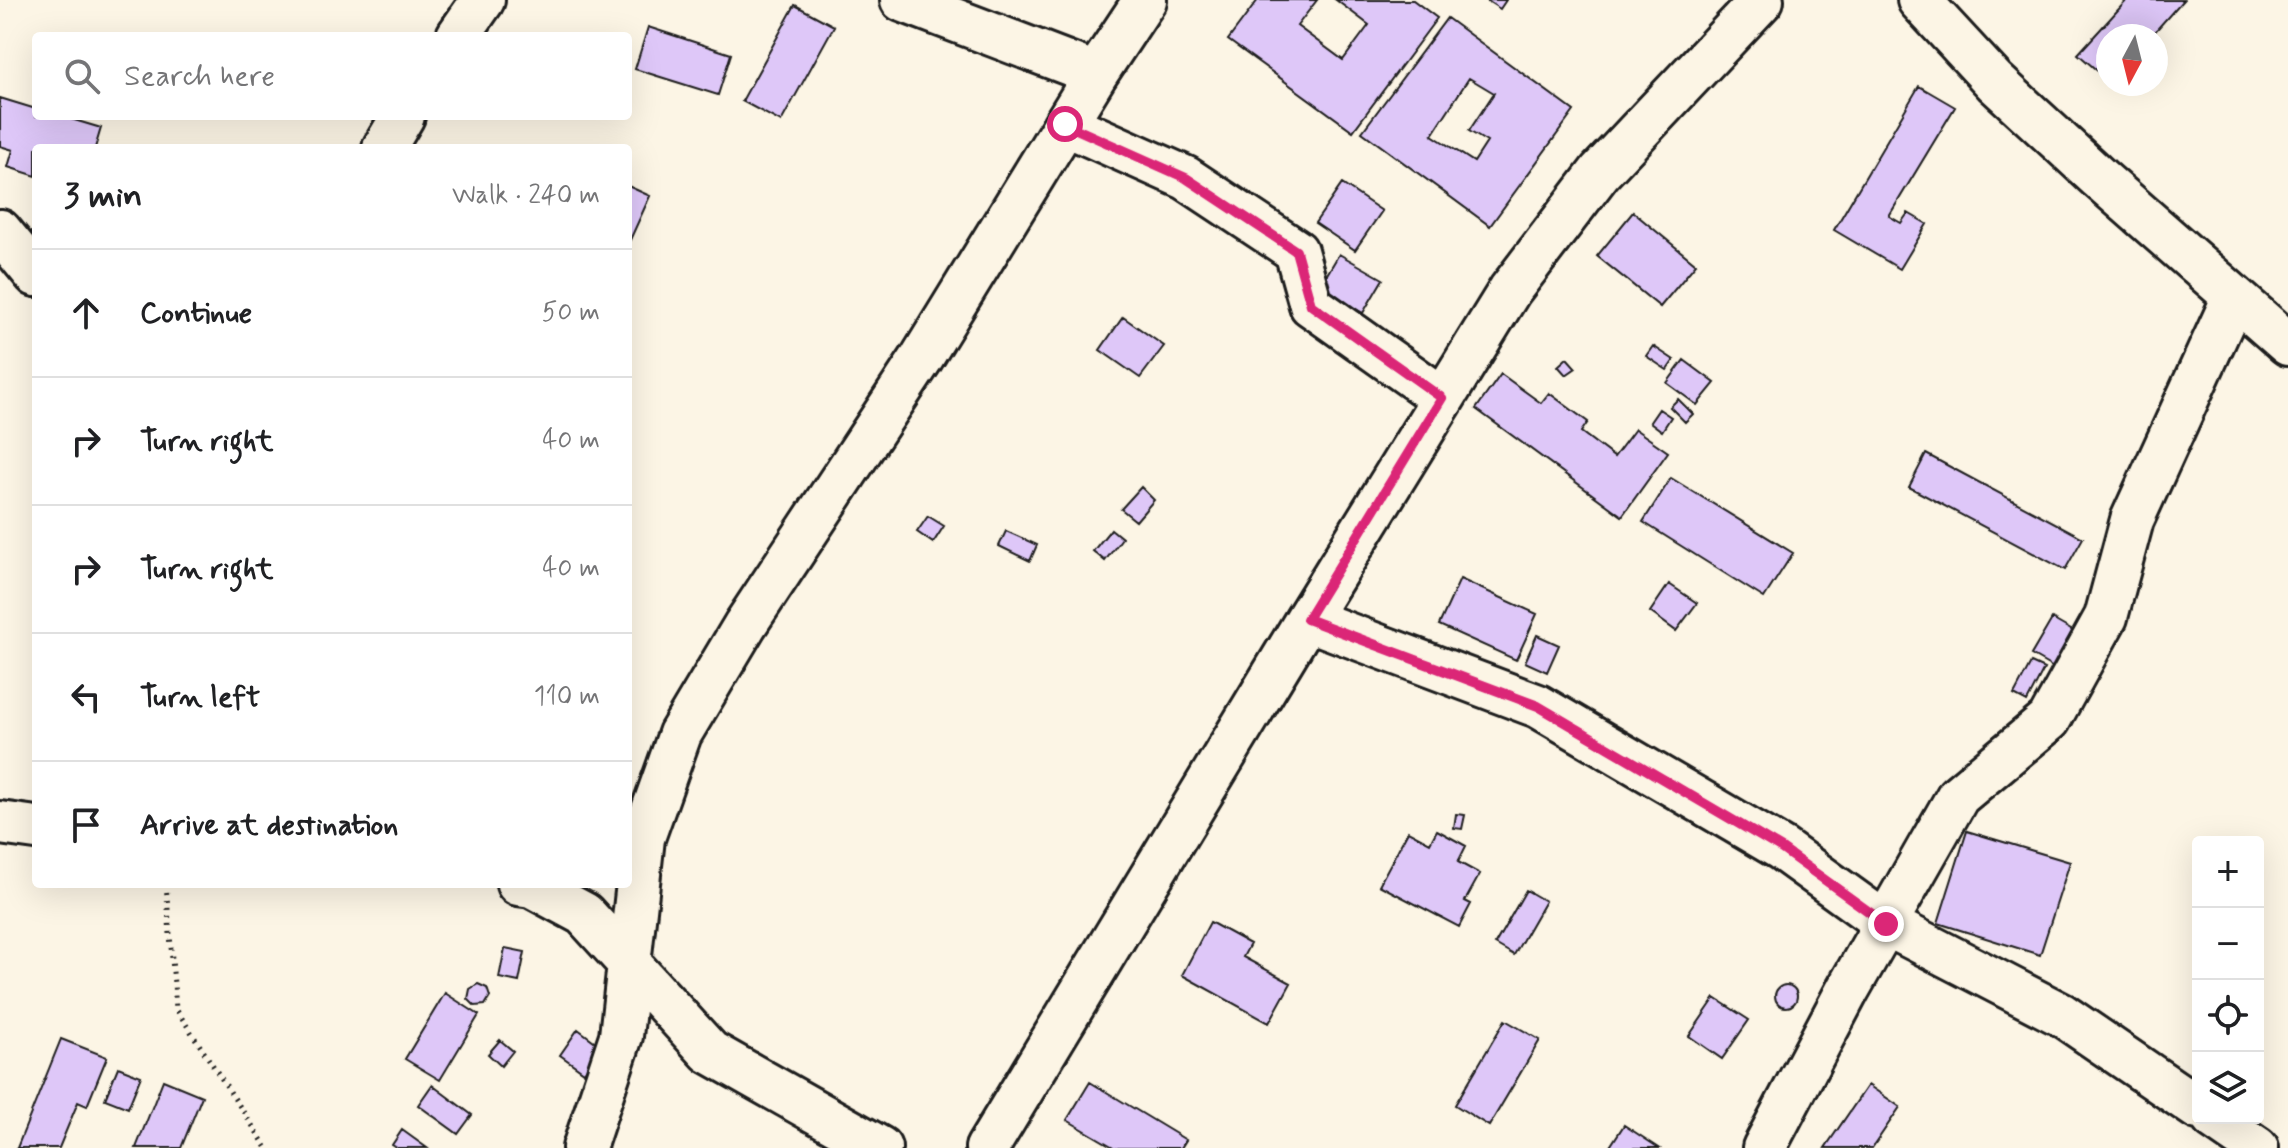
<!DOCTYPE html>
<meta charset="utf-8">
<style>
body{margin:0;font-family:Mynerve,sans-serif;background:#f6f6f6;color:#202124}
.controls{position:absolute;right:24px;bottom:24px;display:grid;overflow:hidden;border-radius:8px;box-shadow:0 8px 32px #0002}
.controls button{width:72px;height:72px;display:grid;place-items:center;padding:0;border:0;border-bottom:2px solid #e0e0e0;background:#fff;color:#202124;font:40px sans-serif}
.compass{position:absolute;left:2096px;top:24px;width:72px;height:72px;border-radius:50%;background:#fff;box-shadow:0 8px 32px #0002;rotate:187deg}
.stop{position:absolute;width:24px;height:24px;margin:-18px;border:6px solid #db2777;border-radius:50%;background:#fff}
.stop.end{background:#db2777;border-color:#fff;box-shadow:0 2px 8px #0008}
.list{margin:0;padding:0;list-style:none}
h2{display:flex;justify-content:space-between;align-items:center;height:104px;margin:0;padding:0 32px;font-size:34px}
h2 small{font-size:26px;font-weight:400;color:#757577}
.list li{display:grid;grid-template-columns:52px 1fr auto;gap:24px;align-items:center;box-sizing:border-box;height:128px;padding:0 32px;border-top:2px solid #e0e0e0}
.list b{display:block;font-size:30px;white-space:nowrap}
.list em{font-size:26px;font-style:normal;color:#757577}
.icon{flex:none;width:44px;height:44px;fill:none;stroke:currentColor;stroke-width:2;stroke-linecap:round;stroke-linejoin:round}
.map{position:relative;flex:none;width:2288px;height:1148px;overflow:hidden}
.search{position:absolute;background:#fff;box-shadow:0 8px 32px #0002;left:32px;top:32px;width:600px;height:88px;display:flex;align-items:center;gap:20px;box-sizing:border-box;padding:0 28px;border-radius:8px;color:#757577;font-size:30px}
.panel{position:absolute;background:#fff;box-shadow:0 8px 32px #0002;left:32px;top:144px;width:600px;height:744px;border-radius:8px}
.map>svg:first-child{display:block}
</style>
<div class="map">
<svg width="2288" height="1148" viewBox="0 0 2288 1148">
<rect width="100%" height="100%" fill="#fcf5e5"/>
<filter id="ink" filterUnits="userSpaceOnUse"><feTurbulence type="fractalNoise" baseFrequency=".0125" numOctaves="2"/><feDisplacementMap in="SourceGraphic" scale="16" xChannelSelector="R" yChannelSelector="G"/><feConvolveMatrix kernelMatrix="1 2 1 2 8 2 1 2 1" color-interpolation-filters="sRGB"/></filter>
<g filter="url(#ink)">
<!-- building -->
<path fill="#dec7f8" stroke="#1c1c1c" stroke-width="2" fill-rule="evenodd" d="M1258,0H1317L1297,26L1343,60L1369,25L1336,0H1413L1437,18L1353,131L1228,40Z
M1486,0H1506L1500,9Z
M2127,0H2183L2151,36H2108V80L2078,54Z
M795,5L834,26L781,122L742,101Z
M1447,18L1574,111L1490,226L1362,132ZM1469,78L1494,93L1469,131L1487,142L1474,162L1432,135Z
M648,27L731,54L718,95L635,69Z
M1919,86L1955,107L1889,216L1901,223L1908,213L1927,224L1900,269L1834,230Z
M0,98L36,109V116H61L101,128L95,148H36V176L8,167L13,150L0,146Z
M1342,184L1382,211L1355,250L1315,223Z
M628,186L650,196L630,240L628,239Z
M1633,212L1696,264L1660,307L1597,256Z
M1339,254L1383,279L1363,313L1319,288Z
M1123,317L1164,346L1140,378L1100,350Z
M1653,346L1674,360L1667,370L1646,356Z
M1567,358L1576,368L1566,375L1558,366Z
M1684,360L1715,383L1697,405L1667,383Z
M1501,374L1541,403L1549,393L1588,422L1581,432L1614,457L1635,429L1668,452L1622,516L1476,409Z
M1678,399L1693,414L1685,422L1670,407Z
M1659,409L1671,417L1662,431L1650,422Z
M1926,454L2083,538L2065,570L1909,487Z
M1671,478L1793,553L1764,598L1643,522Z
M1141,487L1154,500L1136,521L1121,509Z
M928,516L944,526L933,543L917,532Z
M1111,529L1122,538L1105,561L1093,551Z
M1006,531L1037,545L1030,561L999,546Z
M1460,579L1537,614L1516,660L1439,625Z
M1669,584L1697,603L1676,631L1650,612Z
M2052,619L2085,638L2064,674L2031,655Z
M1537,635L1559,645L1547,672L1525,662Z
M2031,663L2044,669L2027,702L2014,695Z
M1456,814L1465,815L1462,829L1454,828Z
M1437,830L1466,846L1458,862L1480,874L1465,901L1471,904L1459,927L1379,885L1408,831L1430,843Z
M1967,831L2070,862L2040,955L1938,923Z
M1526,890L1545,901L1514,955L1495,944Z
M1210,922L1250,944L1243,957L1291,983L1269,1023L1182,975Z
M505,948L525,952L519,982L499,978Z
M478,984L487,988L490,997L485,1005L475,1006L468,999L470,989Z
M1775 996a11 11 0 1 1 22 0a11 11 0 1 1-22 0Z
M445,993L479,1015L440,1080L405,1059Z
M1715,998L1749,1020L1722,1059L1689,1036Z
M1505,1020L1540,1040L1489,1126L1455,1105Z
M578,1029L602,1047L584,1072L560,1055Z
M61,1039L107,1057L87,1106L78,1102L59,1148H17Z
M500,1040L513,1051L501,1066L488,1054Z
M118,1067L141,1076L128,1108L105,1099Z
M163,1080L202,1096L181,1148H136Z
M1090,1082L1186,1140L1181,1148H1115L1067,1120Z
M432,1085L472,1115L458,1134L418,1105Z
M1868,1085L1900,1107L1872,1148H1825Z
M1624,1125L1659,1148H1609Z
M402,1130L427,1148H397L392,1145Z"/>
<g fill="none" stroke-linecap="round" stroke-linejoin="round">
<defs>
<path id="street" d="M902,0L1096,74
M1919,0L1995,82L2099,178L2288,344
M458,36L483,0
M1065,124L1186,178L1296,251L1311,305L1442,398
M384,148L403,116
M0,231L36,275
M1307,619L1538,706L1782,849L1886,924L2062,1015L2198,1108
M0,823L36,828
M518,884L532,886L584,914L710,1052L880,1148
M2213,1118L2257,1148
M584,1148L621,1036L643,838L680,734L745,625L921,359L1096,74L1145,0
M987,1148L1307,619L1510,290L1600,172L1762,0
M1764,1148L1847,991L1958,796L2049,720L2106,617L2132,520L2234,297"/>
</defs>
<!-- street casing -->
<use href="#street" stroke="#1c1c1c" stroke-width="48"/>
<!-- path -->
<path stroke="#1c1c1c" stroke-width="5" stroke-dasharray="2 6" stroke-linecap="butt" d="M166,884L176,1009L267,1148"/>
<!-- street -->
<use href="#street" stroke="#fcf5e5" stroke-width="42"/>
</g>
</g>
<g fill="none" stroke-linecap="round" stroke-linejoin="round" filter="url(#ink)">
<!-- route -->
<path stroke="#db2777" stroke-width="10" d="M1065,124L1186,178L1296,251L1311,305L1442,398L1307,619L1538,706L1782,849L1886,924"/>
</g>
</svg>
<div class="controls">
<button>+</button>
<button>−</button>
<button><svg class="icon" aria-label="locate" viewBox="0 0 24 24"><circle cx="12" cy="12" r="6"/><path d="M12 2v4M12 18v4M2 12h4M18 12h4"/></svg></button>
<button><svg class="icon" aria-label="layers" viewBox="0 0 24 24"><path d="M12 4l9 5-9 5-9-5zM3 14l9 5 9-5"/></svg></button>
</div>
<svg class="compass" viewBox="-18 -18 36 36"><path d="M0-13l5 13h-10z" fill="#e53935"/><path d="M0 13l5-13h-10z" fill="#757577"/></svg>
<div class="stop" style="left:1065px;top:124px"></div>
<div class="stop end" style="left:1886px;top:924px"></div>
<div class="search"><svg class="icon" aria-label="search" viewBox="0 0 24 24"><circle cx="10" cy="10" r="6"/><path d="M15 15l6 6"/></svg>Search here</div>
<section class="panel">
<h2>3 min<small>Walk · 240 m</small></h2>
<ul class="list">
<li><svg class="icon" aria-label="ahead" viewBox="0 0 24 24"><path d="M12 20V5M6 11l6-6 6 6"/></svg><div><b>Continue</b></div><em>50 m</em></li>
<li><svg class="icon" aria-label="right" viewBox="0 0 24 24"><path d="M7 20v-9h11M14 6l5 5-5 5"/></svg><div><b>Turn right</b></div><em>40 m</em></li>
<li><svg class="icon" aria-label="right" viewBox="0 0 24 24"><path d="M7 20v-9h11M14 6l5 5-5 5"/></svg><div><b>Turn right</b></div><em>40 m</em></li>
<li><svg class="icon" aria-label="left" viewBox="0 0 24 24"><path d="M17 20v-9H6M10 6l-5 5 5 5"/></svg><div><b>Turn left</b></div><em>110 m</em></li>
<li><svg class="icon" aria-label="arrive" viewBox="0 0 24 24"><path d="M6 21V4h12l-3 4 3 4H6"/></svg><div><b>Arrive at destination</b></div></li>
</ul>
</section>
</div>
